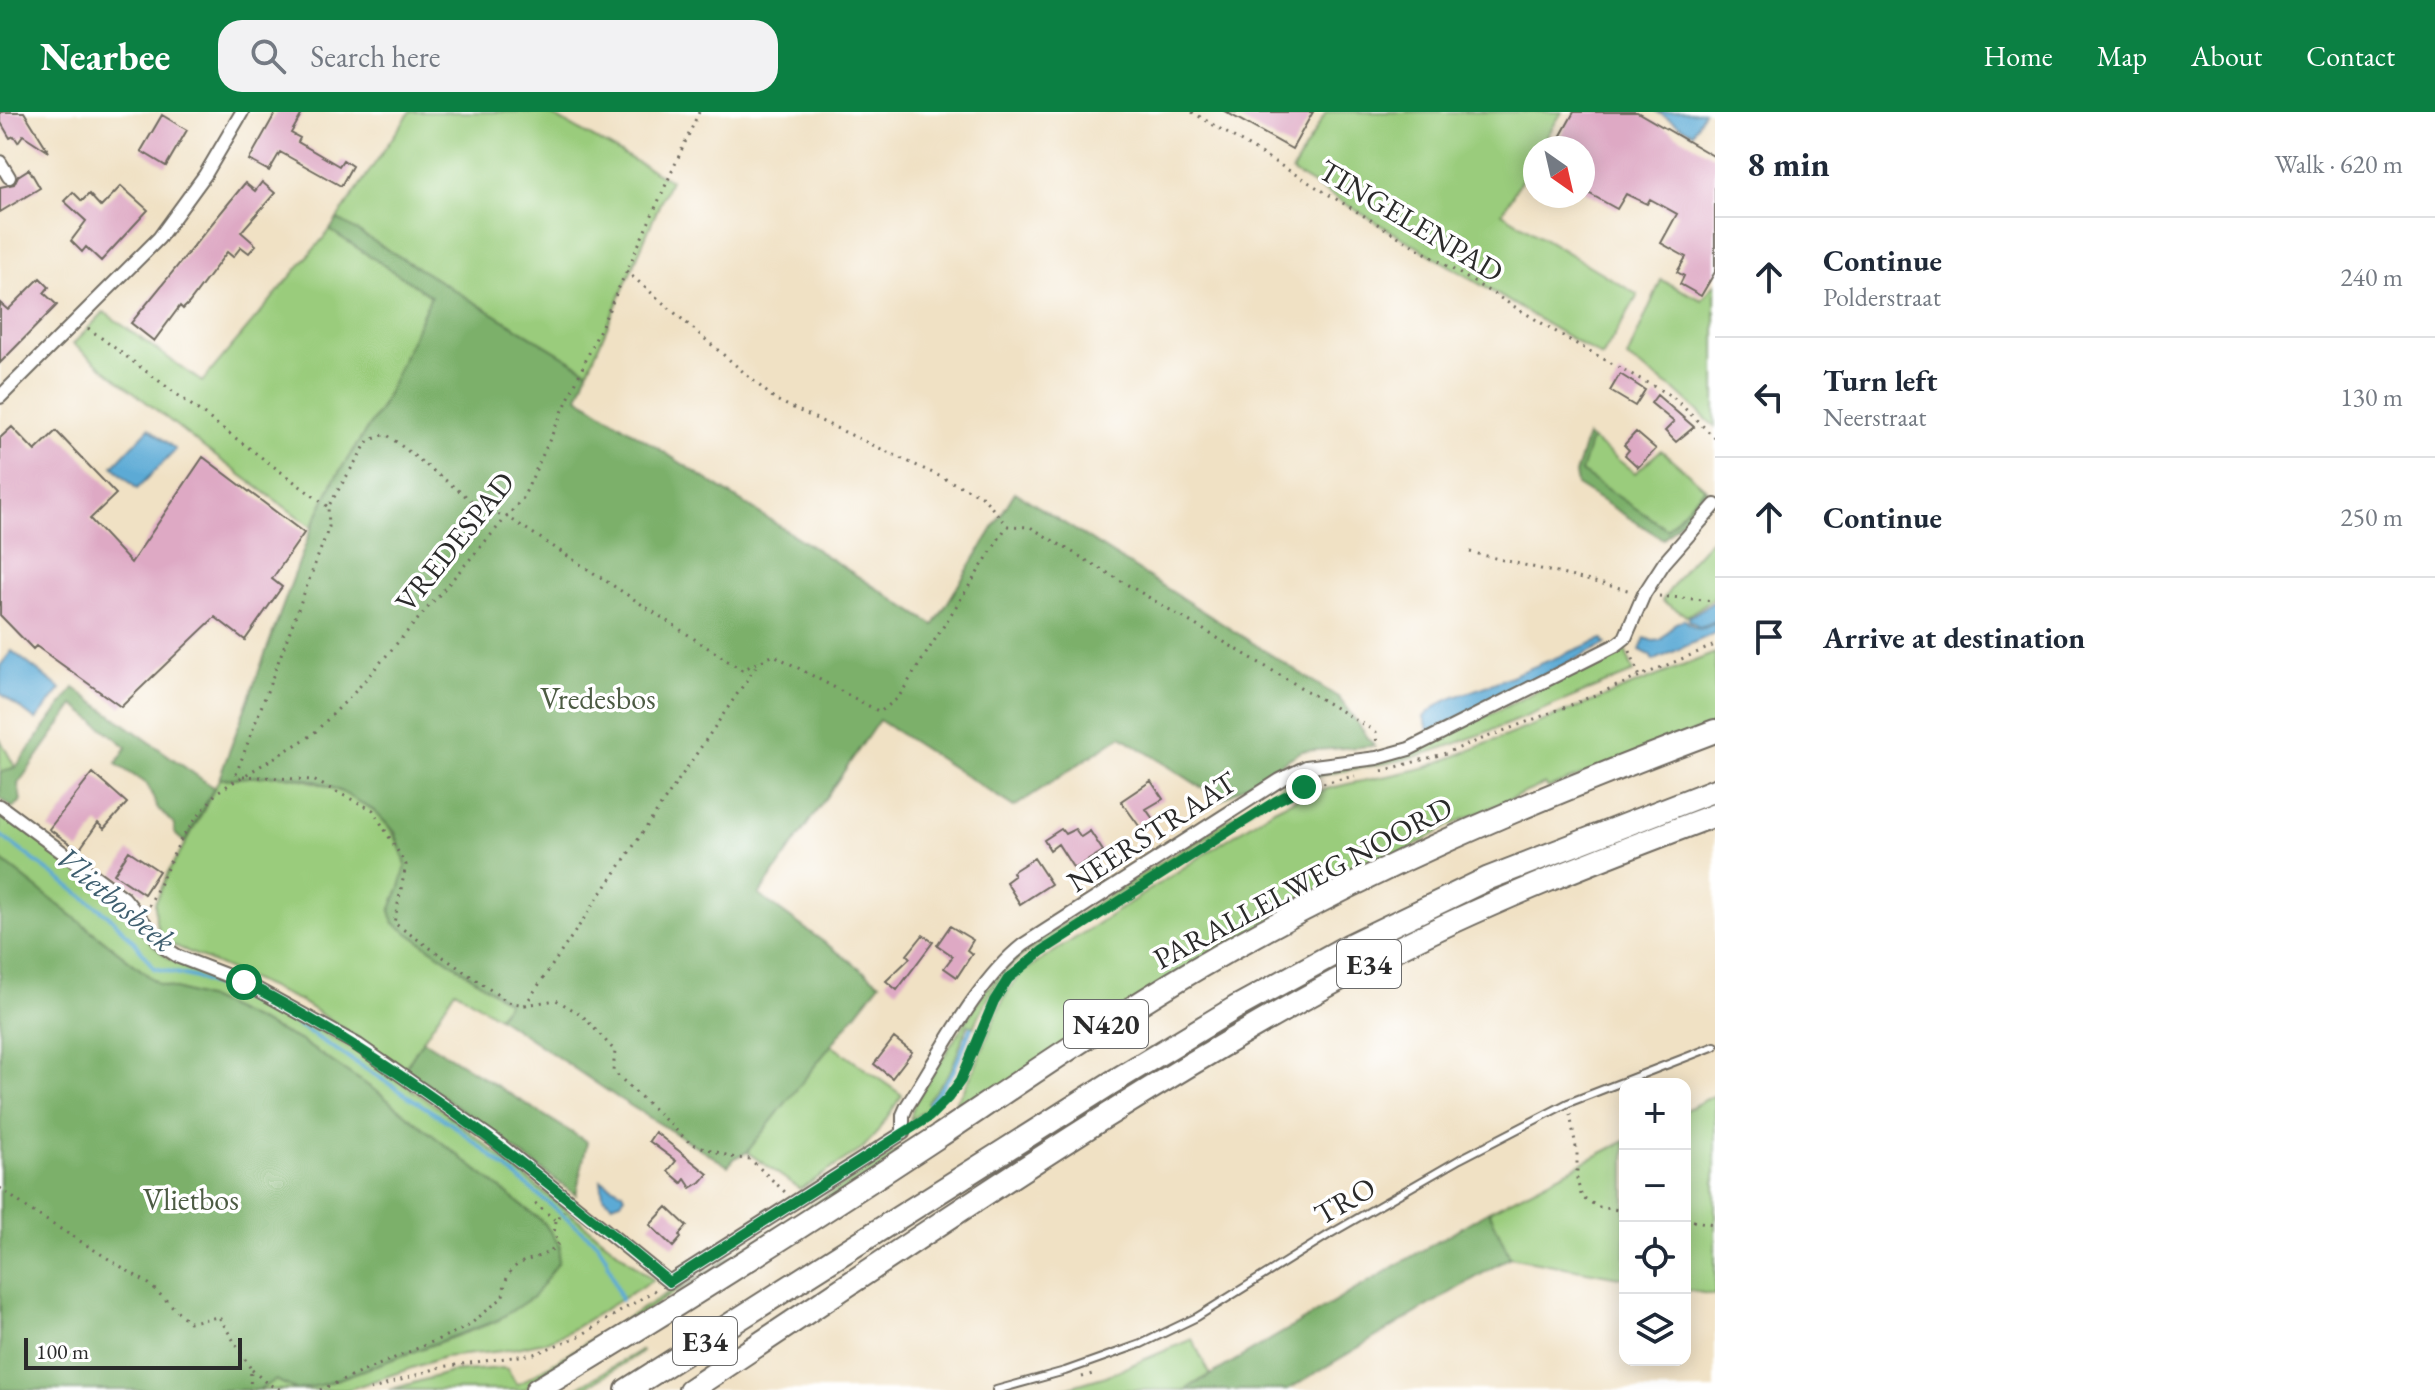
<!DOCTYPE html>
<meta charset="utf-8">
<style>
body{margin:0;font-family:"EB Garamond",serif;background:#f2f2f3;color:#1f2937}
.controls{position:absolute;right:24px;bottom:24px;display:grid;overflow:hidden;border-radius:16px;box-shadow:0 4px 20px #0003}
.controls button{width:72px;height:72px;display:grid;place-items:center;padding:0;border:0;border-bottom:2px solid #e0e1e3;background:#fff;color:#1f2937;font:40px sans-serif}
.compass{position:absolute;left:1523px;top:24px;width:72px;height:72px;border-radius:50%;background:#fff;box-shadow:0 4px 20px #0003;rotate:146deg}
.scale{position:absolute;left:24px;bottom:20px;width:218px;box-sizing:border-box;padding-left:8px;border:4px solid #2b2b2b;border-top:0;font-size:22px;line-height:28px;white-space:nowrap;color:#2b2b2b;-webkit-text-stroke:6px #fff;paint-order:stroke}
.stop{position:absolute;width:24px;height:24px;margin:-18px;border:6px solid #0b8043;border-radius:50%;background:#fff}
.stop.end{background:#0b8043;border-color:#fff;box-shadow:0 2px 8px #0008}
.list{margin:0;padding:0;list-style:none}
h2{display:flex;justify-content:space-between;align-items:center;height:104px;margin:0;padding:0 32px;font-size:34px}
h2 small{font-size:26px;font-weight:400;color:#747a83}
.list li{display:grid;grid-template-columns:52px 1fr auto;gap:24px;align-items:center;box-sizing:border-box;height:120px;padding:0 32px;border-top:2px solid #e0e1e3}
.list b{display:block;font-size:30px;white-space:nowrap}
.list p{margin:0;font-size:26px;white-space:nowrap;color:#747a83}
.list em{font-size:26px;font-style:normal;color:#747a83}
.icon{flex:none;width:44px;height:44px;fill:none;stroke:currentColor;stroke-width:2;stroke-linecap:round;stroke-linejoin:round}
.map{position:relative;flex:none;width:1715px;height:1278px;overflow:hidden}
header{display:flex;align-items:center;gap:48px;box-sizing:border-box;height:112px;padding:0 40px;background:#0b8043;color:#fff}
header strong{font-size:38px}
nav{display:flex;gap:44px;margin-inline-start:auto;font-size:28px}
.search{width:560px;height:72px;background:#f2f2f3;display:flex;align-items:center;gap:20px;box-sizing:border-box;padding:0 28px;border-radius:24px;color:#747a83;font-size:30px}
main{display:flex}
aside{flex:1;background:#fff}
.map>svg:first-child{display:block}
</style>
<header>
<strong>Nearbee</strong>
<div class="search"><svg class="icon" aria-label="search" viewBox="0 0 24 24"><circle cx="10" cy="10" r="6"/><path d="M15 15l6 6"/></svg>Search here</div>
<nav><a>Home</a><a>Map</a><a>About</a><a>Contact</a></nav>
</header>
<main>
<div class="map">
<svg width="1715" height="1278" viewBox="0 0 1715 1278">
<rect width="100%" height="100%" fill="#fff"/>
<filter id="ink" filterUnits="userSpaceOnUse"><feTurbulence type="fractalNoise" baseFrequency=".0125" numOctaves="2"/><feDisplacementMap in="SourceGraphic" scale="16" xChannelSelector="R" yChannelSelector="G"/><feConvolveMatrix kernelMatrix="1 2 1 2 8 2 1 2 1" color-interpolation-filters="sRGB"/></filter>
<filter id="wash" filterUnits="userSpaceOnUse"><feTurbulence type="fractalNoise" baseFrequency=".006" numOctaves="4" result="noise"/><feDisplacementMap in="SourceGraphic" scale="32" xChannelSelector="R" yChannelSelector="G"/><feGaussianBlur stdDeviation="1.8" result="paint"/><feColorMatrix in="noise" values="0 0 0 0 0 0 0 0 0 0 0 0 0 0 0 0 0 1.4 0 .05"/><feComposite in="paint" operator="in"/></filter>
<g filter="url(#wash)">
<rect width="100%" height="100%" fill="#f0e1c4"/>
<!-- green -->
<path fill="#9acc7b" stroke="#627c53" stroke-width="2" d="M410,0H546L670,68L588,259L337,107Z
M1326,0H1562L1540,36H1535V45L1502,101L1638,183L1602,245L1292,60Z
M330,118L431,184L382,294L334,368L312,415L203,335L73,232L104,200L202,270Z
M1661,168L1702,188L1715,171V315L1676,279L1627,246Z
M1591,327L1635,361L1661,338L1705,376L1667,417L1580,360Z
M1715,423V485L1687,504L1662,489L1686,455Z
M1624,536L1634,560C1563,588 1491,622 1417,644C1372,657 1325,657 1282,678L1021,845C998,863 986,888 974,915L968,913L951,958L927,990L930,995L910,1008L914,992L984,880L1018,841L1280,674L1300,664L1322,658L1420,637Z
M1715,541V612L1548,676L1545,672L1453,712L1428,726L661,1189L551,1257L524,1278H389L451,1260L502,1256L507,1257L517,1273L671,1179L691,1170L931,1017L961,997L956,988C986,949 988,901 1020,862L1274,697C1323,671 1378,669 1430,654Z
M0,627L15,655L0,661Z
M280,663C325,670 384,689 400,736C402,741 406,748 406,753C406,776 386,786 394,811L508,890L498,905L455,878L405,956L300,889L164,829L156,811L155,791L169,759L197,711L219,667Z
M0,698C40,728 82,757 118,791C137,809 148,832 169,847L267,888L357,940L445,1000L653,1168L564,1222L544,1230L502,1239L444,1245L347,1278H258L276,1268L297,1278L325,1272L498,1209L559,1134L544,1111L379,981L299,928L212,888L159,872L0,747Z
M831,933L902,983L875,1023L861,1038L800,1077L747,1040Z
M1715,983V1183L1685,1178V998Z
M1625,1029V1166L1510,1145L1489,1099Z
M1192,1227L1210,1262L1185,1278H1059L1106,1264Z
M641,1238L642,1240L582,1278H574Z"/>
<!-- forest -->
<path fill="#7bb06b" stroke="#536e4b" stroke-width="2" d="M337,107L588,259L578,285L934,513L1015,380L1339,586L1374,634L1302,639L1221,688L1121,624L1014,695L879,608L759,783L880,871L747,1040L735,1046L728,1054L618,986L498,905L508,890L394,811L390,799L400,775L406,753L395,720L373,698L340,679L313,668L280,663L219,667L312,415L334,368L382,294L431,184L330,118Z
M1587,324L1591,327L1581,360L1667,417L1705,376L1709,380L1663,427L1577,373L1575,362Z
M74,576L214,676L185,731L174,721V712L158,697L147,672L116,652L127,635L74,593L18,672L21,689L13,696L0,686V661L16,655Z
M0,747L159,872L212,888L299,928L379,981L544,1111L560,1134L558,1151L534,1184L498,1208L325,1272L297,1278L276,1268L258,1278H0Z
M423,928L587,1030L576,1083L405,956Z
M1489,1099L1510,1145L1287,1278H1185Z"/>
<!-- water -->
<path fill="#5baad5" stroke="#436a80" stroke-width="2" d="M1657,0H1704L1693,21Z
M149,316L175,337L174,340L137,377L113,354Z
M1715,489V509L1700,516L1689,508V505Z
M1684,507C1697,519 1699,519 1715,511V521L1653,549L1650,543L1640,538L1645,526L1653,529L1661,528L1674,512Z
M1602,527L1606,532L1429,620L1424,605C1442,585 1467,582 1491,572C1528,557 1565,542 1602,527Z
M12,539L61,577L36,608L0,581V554Z
M601,1068L623,1080L625,1084L621,1089L612,1092L603,1084Z"/>
<g fill="none" stroke-linecap="round" stroke-linejoin="round">
<!-- stream -->
<path stroke="#5baad5" stroke-width="4" d="M0,723L108,803L137,833L154,856L197,866L290,908L456,1015L597,1131L606,1145L621,1188
M930,991L953,960L971,916"/>
</g>
<g id="blocks">
<!-- building -->
<path fill="#dea9c4" d="M0,0H24L49,40L23,23L18,30L14,24L10,26L0,9Z
M276,0H303L291,21L300,26L298,30L339,54L343,48L352,54L341,74L280,40L269,59L249,48Z
M1226,0H1313L1292,37Z
M1574,0H1637L1715,45V160L1701,184L1680,172L1684,164L1677,160L1686,145L1661,131L1677,102L1650,87L1647,92L1626,82L1617,97L1583,78V36H1554Z
M162,3L187,18L166,54L141,39Z
M29,57L40,76L0,100V75L14,72L18,64Z
M262,70L275,81L241,120L256,133L249,141L241,135L233,145L227,140L189,191L183,197L180,194L154,229L131,211L245,71L255,79Z
M121,74L148,98L101,149L86,135L82,140L71,129L86,109L64,89L73,80L82,89L89,82L101,95Z
M40,166L49,175L44,181L57,193L0,251V191L8,198Z
M1620,262L1645,278L1635,294L1610,279Z
M1657,283L1694,315L1676,330L1665,319L1674,310L1651,291Z
M12,315L35,339L56,319L116,382L90,407L131,451L203,345L304,421L272,467L282,475L245,528L215,505L121,595L36,534L33,537L0,503V326Z
M1636,320L1656,337L1638,355L1625,343L1629,338L1624,333Z
M93,661L127,691L104,717L98,711L79,738L49,717Z
M1151,669L1163,687L1146,697L1155,710L1142,718L1121,689Z
M1061,717L1065,722L1075,717L1081,725L1090,719L1103,739L1074,757L1058,732L1050,738L1044,728Z
M129,739L159,759L144,782L114,762Z
M1034,746L1051,772L1020,792L1006,770L1014,764L1012,760Z
M950,814L973,828L967,838L972,842L957,865L944,856L953,844L937,833Z
M923,823L933,830L897,878L886,869L910,846L907,843Z
M894,926L912,940L892,966L874,952Z
M655,1020L708,1062L701,1070L691,1076L685,1067L682,1071L668,1059L676,1049L649,1029Z
M667,1095L687,1114L679,1123L681,1126L673,1135L650,1113Z"/>
</g>
</g>
<g filter="url(#ink)">
<use href="#blocks" fill-opacity="0" stroke="#706b61" stroke-width="2"/>
<g fill="none" stroke-linecap="round" stroke-linejoin="round">
<defs>
<path id="lane" d="M996,1278L1065,1259L1141,1232L1197,1205L1330,1122L1460,1047L1568,991L1715,934"/>
<path id="street" d="M0,50L9,65
M0,285L159,126L205,63L242,0
M0,694L124,786L165,836L179,845L244,870L358,933L494,1028L669,1170L903,1021V1003L907,994C940,943 976,870 1023,833L1280,668L1306,655L1377,646L1409,637L1616,533L1625,526L1644,482L1664,451L1715,393"/>
<path id="highway" d="M537,1278C673,1197 807,1111 939,1024C1024,967 1108,909 1196,857C1361,760 1537,686 1715,619
M627,1278L1111,971L1235,896L1350,833L1489,766L1715,678
M690,1278C918,1128 1143,968 1387,842C1492,788 1604,745 1715,703"/>
</defs>
<!-- lane casing -->
<use href="#lane" stroke="#706b61" stroke-width="10"/>
<!-- street casing -->
<use href="#street" stroke="#706b61" stroke-width="16"/>
<!-- highway casing -->
<use href="#highway" stroke="#706b61" stroke-width="26"/>
<!-- path -->
<path stroke="#706b61" stroke-width="3" stroke-dasharray="2 6" stroke-linecap="butt" d="M1192,0L1573,230L1673,285L1715,326
M626,159L776,288L982,384L1007,414
M88,216L328,395
M1470,440L1632,479
M1659,484L1715,489
M1630,539L1640,565
M1382,659L1443,642L1571,593L1715,533
M243,664L313,668L373,698L406,753L394,811L508,890L525,893L757,553
M233,670L329,415L328,395L368,329L386,322L485,399L508,405L742,558L774,543L880,600L898,586L1007,414L1030,415L1376,620L1377,635
M149,794L182,725L217,680L312,623L353,582L523,386L699,0
M1012,864L1042,839L1276,689L1304,675L1355,664
M525,893L556,888L582,903L615,939L613,959L690,1031L735,1046L750,1047L786,1081
M1570,1002L1577,1041V1068L1582,1086L1599,1095L1625,1099
M917,1012C969,980 975,917 1007,869
M0,1076L30,1098L149,1172L189,1210L219,1205L251,1257L250,1278
M535,1091L556,1109L564,1099
M1685,1108L1715,1112
M252,1258L268,1272L282,1278
M1082,1265L1096,1261
M320,1278L467,1215L503,1185C507,1137 537,1156 559,1131L554,1121L556,1109
M370,1278L441,1255L534,1242L580,1224L657,1177"/>
<!-- lane -->
<use href="#lane" stroke="#fff" stroke-width="6"/>
<!-- street -->
<use href="#street" stroke="#fff" stroke-width="12"/>
<!-- highway -->
<use href="#highway" stroke="#fff" stroke-width="22"/>
</g>
</g>
<g fill="none" stroke-linecap="round" stroke-linejoin="round" filter="url(#ink)">
<!-- route -->
<path stroke="#0b8043" stroke-width="10" d="M244,870C401,952 534,1057 669,1170L929,1005L948,986L961,968L994,889L1008,867L1042,839L1276,689L1304,675"/>
</g>
<g text-anchor="middle" stroke-width="7" stroke-linejoin="round" paint-order="stroke">
<!-- shield labels -->
<g fill="#fff" stroke="#6b6b6b" stroke-width="2">
<rect x="1337" y="828" width="64" height="48" rx="6"/>
<rect x="1064" y="888" width="84" height="48" rx="6"/>
<rect x="673" y="1205" width="64" height="48" rx="6"/>
</g>
<g font-size="28" font-weight="bold" fill="#2b2b2b">
<text x="1369" y="862">E34</text>
<text x="1106" y="922">N420</text>
<text x="705" y="1239">E34</text>
</g>
<!-- street labels -->
<g font-size="30" fill="#2b2b2b" stroke="#fff">
<text transform="translate(1411 109) rotate(31)" y="10">TINGELENPAD</text>
<text transform="translate(455 430) rotate(-51)" y="10">VREDESPAD</text>
<text transform="translate(1152 720) rotate(-33)" y="10">NEERSTRAAT</text>
<text transform="translate(1303 771) rotate(-28)" y="10">PARALLELWEG NOORD</text>
<text transform="translate(1345 1089) rotate(-30)" y="10">TRO</text>
</g>
<!-- park labels -->
<g font-size="30" fill="#4c5b43" stroke="#fff">
<text x="598" y="597">Vredesbos</text>
<text x="191" y="1098">Vlietbos</text>
</g>
<!-- water labels -->
<g font-size="32" font-style="italic" fill="#3e5e6f" stroke="#fff">
<text transform="translate(116 787) rotate(40)" y="11">Vlietbosbeek</text>
</g>
</g>
</svg>
<div class="controls">
<button>+</button>
<button>−</button>
<button><svg class="icon" aria-label="locate" viewBox="0 0 24 24"><circle cx="12" cy="12" r="6"/><path d="M12 2v4M12 18v4M2 12h4M18 12h4"/></svg></button>
<button><svg class="icon" aria-label="layers" viewBox="0 0 24 24"><path d="M12 4l9 5-9 5-9-5zM3 14l9 5 9-5"/></svg></button>
</div>
<svg class="compass" viewBox="-18 -18 36 36"><path d="M0-13l5 13h-10z" fill="#e53935"/><path d="M0 13l5-13h-10z" fill="#747a83"/></svg>
<div class="scale">100 m</div>
<div class="stop" style="left:244px;top:870px"></div>
<div class="stop end" style="left:1304px;top:675px"></div>
</div>
<aside>
<h2>8 min<small>Walk · 620 m</small></h2>
<ul class="list">
<li><svg class="icon" aria-label="ahead" viewBox="0 0 24 24"><path d="M12 20V5M6 11l6-6 6 6"/></svg><div><b>Continue</b><p>Polderstraat</p></div><em>240 m</em></li>
<li><svg class="icon" aria-label="left" viewBox="0 0 24 24"><path d="M17 20v-9H6M10 6l-5 5 5 5"/></svg><div><b>Turn left</b><p>Neerstraat</p></div><em>130 m</em></li>
<li><svg class="icon" aria-label="ahead" viewBox="0 0 24 24"><path d="M12 20V5M6 11l6-6 6 6"/></svg><div><b>Continue</b></div><em>250 m</em></li>
<li><svg class="icon" aria-label="arrive" viewBox="0 0 24 24"><path d="M6 21V4h12l-3 4 3 4H6"/></svg><div><b>Arrive at destination</b></div></li>
</ul>
</aside>
</main>
